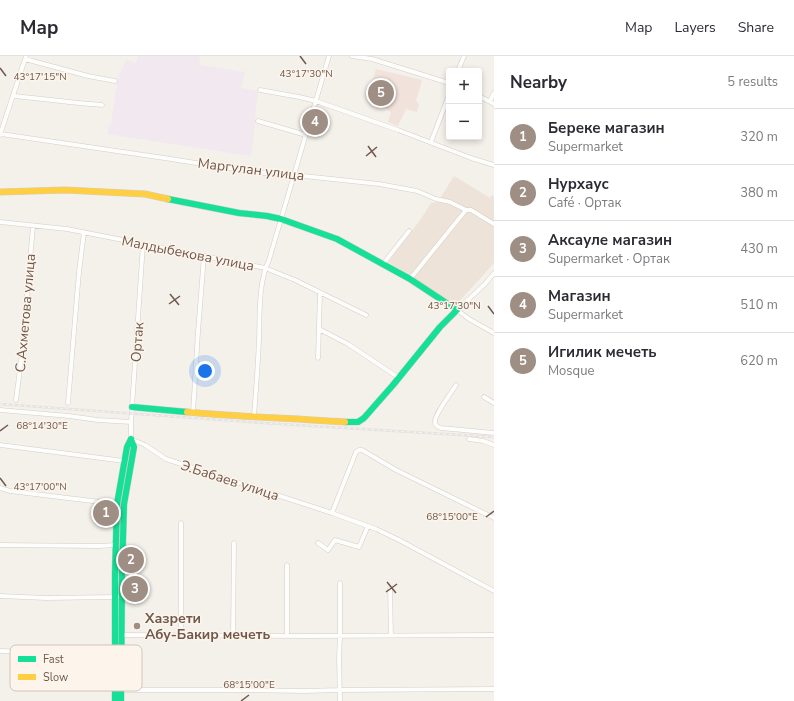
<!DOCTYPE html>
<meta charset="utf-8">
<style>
body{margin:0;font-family:"Nunito Sans",sans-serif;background:#f2f2f3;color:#2b2b33}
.controls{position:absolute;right:12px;top:12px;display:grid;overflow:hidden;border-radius:4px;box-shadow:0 2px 6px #0003}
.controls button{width:36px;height:36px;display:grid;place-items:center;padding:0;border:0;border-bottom:1px solid #e1e1e2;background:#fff;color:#2b2b33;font:20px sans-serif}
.you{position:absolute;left:205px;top:315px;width:14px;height:14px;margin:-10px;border:3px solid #fff;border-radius:50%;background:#1a73e8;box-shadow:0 0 0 6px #1a73e833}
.badge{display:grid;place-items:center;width:26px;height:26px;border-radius:50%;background:#9e8e84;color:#fff;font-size:13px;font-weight:700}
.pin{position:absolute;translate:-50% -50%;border:2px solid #fff;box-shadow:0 1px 4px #0006}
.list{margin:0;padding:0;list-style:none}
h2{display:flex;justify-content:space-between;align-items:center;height:52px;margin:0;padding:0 16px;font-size:17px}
h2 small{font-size:13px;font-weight:400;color:#7c7c81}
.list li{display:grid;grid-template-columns:26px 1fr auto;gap:12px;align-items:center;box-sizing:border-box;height:56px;padding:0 16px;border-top:1px solid #e1e1e2}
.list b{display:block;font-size:15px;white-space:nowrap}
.list p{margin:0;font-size:13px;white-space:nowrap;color:#7c7c81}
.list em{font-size:13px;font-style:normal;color:#7c7c81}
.map{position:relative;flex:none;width:494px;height:645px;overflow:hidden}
header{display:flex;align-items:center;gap:24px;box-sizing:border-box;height:56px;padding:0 20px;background:#fff;border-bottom:1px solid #e1e1e2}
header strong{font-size:19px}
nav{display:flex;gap:22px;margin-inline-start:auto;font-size:14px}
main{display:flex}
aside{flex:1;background:#fff}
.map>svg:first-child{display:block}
</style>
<header>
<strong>Map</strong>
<nav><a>Map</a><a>Layers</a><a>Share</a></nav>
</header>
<main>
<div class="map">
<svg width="494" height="645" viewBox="0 0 494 645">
<rect width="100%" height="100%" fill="#f4f0ea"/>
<!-- residential -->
<path fill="#ede3d8" d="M454,120L490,142L492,139L494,141V207L456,249L388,206L421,163L431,147L438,146Z"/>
<!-- commercial -->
<path fill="#f1e2db" d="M376,13L422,24L416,45L419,48L417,56L406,53L398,70L388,66L391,56L371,42L372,37L370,36Z"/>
<!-- education -->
<path fill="#f1e8f0" d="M138,0H200L199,9L245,16L241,32L258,35V38L256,51L255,63V68L251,100L107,78L109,69H111L118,21L126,4L136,7Z"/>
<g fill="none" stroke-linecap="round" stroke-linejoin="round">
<defs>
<path id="street" d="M352,0L372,3L449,27
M25,3L88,20L115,25
M458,15L464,0
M260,34L299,41L316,45L398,74L471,102L494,109
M14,40C43,43 72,47 102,49
M479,40L494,48
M490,45L494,37
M258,65L306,79
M1,78L171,103L240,114L272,118L294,119L379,128L417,135L436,143L450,146L466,154H471L494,168
M0,79L26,0
M431,86L449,39
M0,166L67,173L265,212L295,224L366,259
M143,188L131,366V383L145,389L166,403L332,457L376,473L399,484L494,535
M383,208L409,175
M494,217L485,228L457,254L469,263L494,277
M410,223L466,154
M319,273L348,288L399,322
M318,302L320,237
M456,329C452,336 434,359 435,366C435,370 438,371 441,372L494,377
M484,341L494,347
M16,344L22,297L33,170
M68,347L79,216L84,176
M0,354L69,360L98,364L131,366
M193,356L198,276L204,200
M254,360C256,334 258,309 259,283C260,258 258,227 269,204L329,0
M469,383L483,385L494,389
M0,389L124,405
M0,432L10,435L117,448
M332,457L356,396L359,394H362L396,414L494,462
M181,467V579
M318,487L328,494L335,484L359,491L368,470
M0,489L99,490L116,489
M390,533L391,579
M0,540L46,542L117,541
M122,579L309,580L494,579
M233,580L234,487
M287,580V509
M0,595L38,596L116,595
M121,634H239L305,635L340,634L494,633
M340,645L339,601L340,580V527"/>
<path id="fast" d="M168,143L239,157L267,160L281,163L337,183L410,223L457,254L440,271L393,329L364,362L358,366H345
M132,351L187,356
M115,645V518L117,448L127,391L131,383
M121,645L122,516L124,448L134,391L131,383"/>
<path id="slow" d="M0,136L65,134L145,138L168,143
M187,356C240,361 292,362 345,366"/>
</defs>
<!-- street casing -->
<use href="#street" stroke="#d3cdc8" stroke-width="5"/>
<!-- fast casing -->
<use href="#fast" stroke="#d3cdc6" stroke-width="7"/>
<!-- slow casing -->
<use href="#slow" stroke="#d3cdc6" stroke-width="7"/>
<!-- street -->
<use href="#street" stroke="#fdfdfc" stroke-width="4"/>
<!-- fast -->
<use href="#fast" stroke="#16e098" stroke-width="6"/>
<!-- slow -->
<use href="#slow" stroke="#ffcf43" stroke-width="6"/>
<defs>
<path id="rail" d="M0,348L263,367L494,381"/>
</defs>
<!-- rail casing -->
<use href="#rail" stroke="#e4e2e3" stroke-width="2.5"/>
<!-- rail -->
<use href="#rail" stroke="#fdf5eb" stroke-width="1" stroke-dasharray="3" stroke-linecap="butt"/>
</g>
<!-- ticks -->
<path fill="none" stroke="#6f594d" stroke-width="1.5" d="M300,0L306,8M0,12L6,20M368,90L376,101M366,100L377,91M170,238L179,249M169,248L180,240M488,250L494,258M0,375L8,369M0,422L6,430M486,461L494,455M387,526L396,537M386,536L397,528M241,645L249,639"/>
<!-- markers -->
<circle fill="#9e8e84" stroke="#fdf5eb" stroke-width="1.5" cx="137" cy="570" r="4"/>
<g text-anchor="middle" stroke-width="3" stroke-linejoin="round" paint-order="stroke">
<!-- street labels -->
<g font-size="14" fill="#6f594d" stroke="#fdf5eb">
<text transform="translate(251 113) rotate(7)" y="5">Маргулан улица</text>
<text transform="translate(188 197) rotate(11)" y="5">Малдыбекова улица</text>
<text transform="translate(25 257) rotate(-85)" y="5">С.Ахметова улица</text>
<text transform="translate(137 286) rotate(-86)" y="5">Ортак</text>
<text transform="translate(230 424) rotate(18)" y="5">Э.Бабаев улица</text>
</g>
<!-- poi labels -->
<g font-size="14" font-weight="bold" fill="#6f594d" stroke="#fdf5eb" text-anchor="start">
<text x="145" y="567">Хазрети<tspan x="145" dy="16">Абу-Бакир мечеть</tspan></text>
</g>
</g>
<!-- legend -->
<rect x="10" y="589" width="132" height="46" rx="6" fill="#fdf5eb" stroke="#d2c6bc" stroke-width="1"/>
<rect x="18" y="600" width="18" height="6" fill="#16e098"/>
<rect x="18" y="618" width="18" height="6" fill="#ffcf43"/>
<g font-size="11" fill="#6f594d">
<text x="43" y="607">Fast</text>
<text x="43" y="625">Slow</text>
</g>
<g font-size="10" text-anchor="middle" fill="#6f594d" stroke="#fdf5eb" stroke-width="3" stroke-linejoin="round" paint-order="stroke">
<text x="306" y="21">43°17'30"N</text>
<text x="40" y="24">43°17'15"N</text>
<text x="454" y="253">43°17'30"N</text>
<text x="42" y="373">68°14'30"E</text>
<text x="40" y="434">43°17'00"N</text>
<text x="452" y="464">68°15'00"E</text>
<text x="249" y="632">68°15'00"E</text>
</g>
</svg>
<div class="controls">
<button>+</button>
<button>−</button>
</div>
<div class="you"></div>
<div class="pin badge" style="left:106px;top:457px">1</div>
<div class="pin badge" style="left:131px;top:504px">2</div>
<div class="pin badge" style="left:135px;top:533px">3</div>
<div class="pin badge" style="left:315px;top:66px">4</div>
<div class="pin badge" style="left:381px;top:37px">5</div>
</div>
<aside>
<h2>Nearby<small>5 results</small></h2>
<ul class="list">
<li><span class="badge">1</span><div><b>Береке магазин</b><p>Supermarket</p></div><em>320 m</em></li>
<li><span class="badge">2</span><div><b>Нурхаус</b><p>Café · Ортак</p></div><em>380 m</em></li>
<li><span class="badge">3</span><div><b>Аксауле магазин</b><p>Supermarket · Ортак</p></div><em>430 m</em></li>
<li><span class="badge">4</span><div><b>Магазин</b><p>Supermarket</p></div><em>510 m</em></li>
<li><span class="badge">5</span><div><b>Игилик мечеть</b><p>Mosque</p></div><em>620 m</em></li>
</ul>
</aside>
</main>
